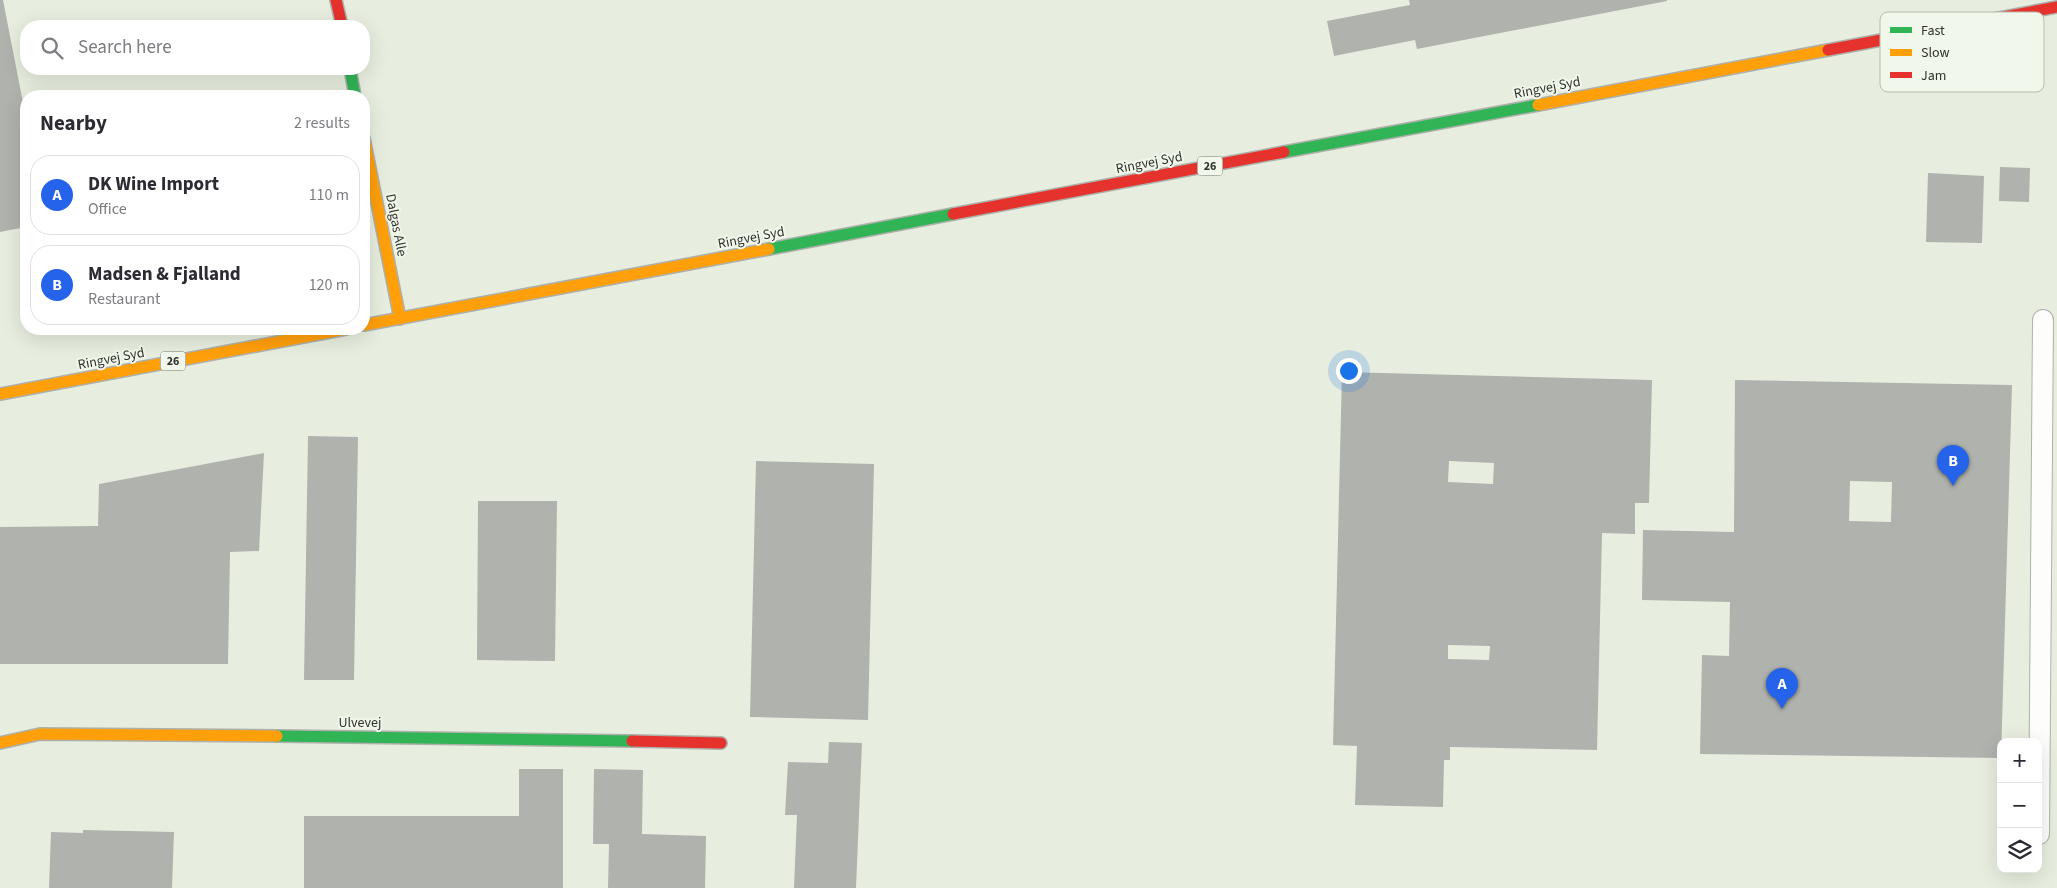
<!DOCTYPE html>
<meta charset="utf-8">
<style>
body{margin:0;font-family:"Source Sans 3",sans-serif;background:#f2f2f3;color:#2b2b33}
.controls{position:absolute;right:15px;bottom:15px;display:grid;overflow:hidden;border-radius:10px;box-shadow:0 5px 20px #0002}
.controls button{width:45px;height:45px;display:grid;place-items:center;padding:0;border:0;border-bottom:1px solid #e1e1e2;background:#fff;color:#2b2b33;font:25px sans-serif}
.you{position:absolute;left:1348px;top:370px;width:18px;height:18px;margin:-12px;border:4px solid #fff;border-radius:50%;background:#1a73e8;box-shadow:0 0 0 8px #1a73e833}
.badge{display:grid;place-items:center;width:32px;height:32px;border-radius:50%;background:#2563eb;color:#fff;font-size:16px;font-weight:700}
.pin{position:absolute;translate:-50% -41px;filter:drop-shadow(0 1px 2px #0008)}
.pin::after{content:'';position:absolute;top:26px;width:18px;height:15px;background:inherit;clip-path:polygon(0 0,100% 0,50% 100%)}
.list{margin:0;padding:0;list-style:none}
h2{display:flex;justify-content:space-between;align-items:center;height:65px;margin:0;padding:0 20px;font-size:21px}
h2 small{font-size:16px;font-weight:400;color:#7c7c81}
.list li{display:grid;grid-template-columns:32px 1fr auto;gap:15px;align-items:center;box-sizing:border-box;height:80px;margin:0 10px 10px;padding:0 10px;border:1px solid #e1e1e2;border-radius:20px}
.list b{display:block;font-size:19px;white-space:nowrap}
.list p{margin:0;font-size:16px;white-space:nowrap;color:#7c7c81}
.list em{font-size:16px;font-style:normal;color:#7c7c81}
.icon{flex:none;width:28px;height:28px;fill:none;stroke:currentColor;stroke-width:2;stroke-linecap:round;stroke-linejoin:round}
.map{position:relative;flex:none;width:2057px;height:888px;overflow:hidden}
.search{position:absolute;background:#fff;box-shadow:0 5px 20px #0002;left:20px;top:20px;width:350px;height:55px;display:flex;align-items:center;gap:12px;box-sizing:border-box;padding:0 18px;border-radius:20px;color:#7c7c81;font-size:19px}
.panel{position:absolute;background:#fff;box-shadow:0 5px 20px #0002;left:20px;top:90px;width:350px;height:245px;border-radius:20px}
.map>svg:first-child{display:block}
</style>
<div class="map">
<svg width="2057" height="888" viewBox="0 0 2057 888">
<rect width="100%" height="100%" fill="#f1f4ed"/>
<!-- built -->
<path fill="#e7eedf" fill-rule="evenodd" d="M0,0H2057V888H0ZM26,26H364V69H26ZM26,96H364V329H26ZM2001,742H2038V869H2001Z"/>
<!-- building -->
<path fill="#b0b2ad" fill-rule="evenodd" d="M0,0H3L26,118V227L0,232Z
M1409,0H1667V1L1417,49L1415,40L1334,56L1327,21L1410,5Z
M2000,167L2030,168L2029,202L1999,201Z
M1928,173L1984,176L1982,243L1926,242Z
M1342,372L1652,380L1649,503H1635V534L1602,533L1597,750L1450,747V760H1444L1443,807L1355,805L1357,746L1333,745ZM1449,461L1494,463L1493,484L1448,482ZM1448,645L1490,646L1489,660L1448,659Z
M1735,380L2012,385L2001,758L1700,754L1702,655L1729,656L1730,602L1642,600L1643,530L1734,532ZM1850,481L1892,482L1891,522L1849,521Z
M308,436L358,437L354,680H304Z
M264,453L259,551L230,552L228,664H0V527L98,526L99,484Z
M756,461L874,464L868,720L750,717Z
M478,501H557L555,661L477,660Z
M829,742L862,743L856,888H794L797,815H785L788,762L828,763Z
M519,769H563V888H304V816H519Z
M594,769L643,770L642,834L706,836L705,888H608L609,844H593Z
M83,830L174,832L172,888H49L51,832L83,833Z"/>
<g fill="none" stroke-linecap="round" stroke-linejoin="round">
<defs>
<path id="lane" d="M2039,834L2043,320"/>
<path id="fast" d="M350,69L355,96
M1284,152L1538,105
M769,249L953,214
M277,736L632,741"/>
<path id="slow" d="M1538,105L1828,50
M364,138L400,319
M364,325L769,249
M0,394L346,329
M0,743L40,734L277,736"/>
<path id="jam" d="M336,0L342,26
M1828,50L2057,7
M953,214L1284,152
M632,741L721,743"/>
</defs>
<!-- lane casing -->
<use href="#lane" stroke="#aeb0ab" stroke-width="22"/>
<!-- fast casing -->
<use href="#fast" stroke="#aeb0ab" stroke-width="14"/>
<!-- slow casing -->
<use href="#slow" stroke="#aeb0ab" stroke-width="14"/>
<!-- jam casing -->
<use href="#jam" stroke="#aeb0ab" stroke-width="14"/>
<!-- lane -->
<use href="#lane" stroke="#fdfdfc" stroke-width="20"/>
<!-- fast -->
<use href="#fast" stroke="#30b455" stroke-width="11"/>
<!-- slow -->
<use href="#slow" stroke="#ff9f0a" stroke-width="11"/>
<!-- jam -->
<use href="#jam" stroke="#e5322d" stroke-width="11"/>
</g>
<g text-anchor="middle" stroke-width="4" stroke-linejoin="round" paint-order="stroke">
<!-- shield labels -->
<g fill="#f1f7ea" stroke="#6b6e66" stroke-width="1">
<rect x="1197.5" y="156.5" width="25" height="19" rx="4"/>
<rect x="160.5" y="351.5" width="25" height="19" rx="4"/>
</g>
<g font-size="12" font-weight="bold" fill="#31332e">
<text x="1210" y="170">26</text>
<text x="173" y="365">26</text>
</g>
<!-- street labels -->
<g font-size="14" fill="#31332e" stroke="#f1f7ea">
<text transform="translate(1547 87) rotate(-11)" y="5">Ringvej Syd</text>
<text transform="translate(1149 162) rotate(-11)" y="5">Ringvej Syd</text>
<text transform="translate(397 225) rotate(79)" y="5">Dalgas Alle</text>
<text transform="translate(751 237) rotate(-11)" y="5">Ringvej Syd</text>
<text transform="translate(111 358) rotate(-11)" y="5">Ringvej Syd</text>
<text x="360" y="727">Ulvevej</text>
</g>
</g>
<!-- legend -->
<rect x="1880" y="12" width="164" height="80" rx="8" fill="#f1f7ea" stroke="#b7bcb2" stroke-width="1"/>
<rect x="1890" y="27" width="22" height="6" fill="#30b455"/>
<rect x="1890" y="49" width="22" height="7" fill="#ff9f0a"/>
<rect x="1890" y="72" width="22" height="6" fill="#e5322d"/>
<g font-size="14" fill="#31332e">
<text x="1921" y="35">Fast</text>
<text x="1921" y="57">Slow</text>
<text x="1921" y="80">Jam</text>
</g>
</svg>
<div class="controls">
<button>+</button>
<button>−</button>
<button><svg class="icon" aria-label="layers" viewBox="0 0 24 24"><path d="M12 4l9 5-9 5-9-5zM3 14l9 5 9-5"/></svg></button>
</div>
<div class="you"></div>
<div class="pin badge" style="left:1782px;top:709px">A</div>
<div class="pin badge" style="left:1953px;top:486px">B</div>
<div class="search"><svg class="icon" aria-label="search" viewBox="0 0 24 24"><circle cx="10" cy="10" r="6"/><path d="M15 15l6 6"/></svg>Search here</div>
<section class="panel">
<h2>Nearby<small>2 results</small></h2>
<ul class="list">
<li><span class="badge">A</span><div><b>DK Wine Import</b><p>Office</p></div><em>110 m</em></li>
<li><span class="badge">B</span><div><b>Madsen &amp; Fjalland</b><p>Restaurant</p></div><em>120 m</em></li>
</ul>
</section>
</div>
